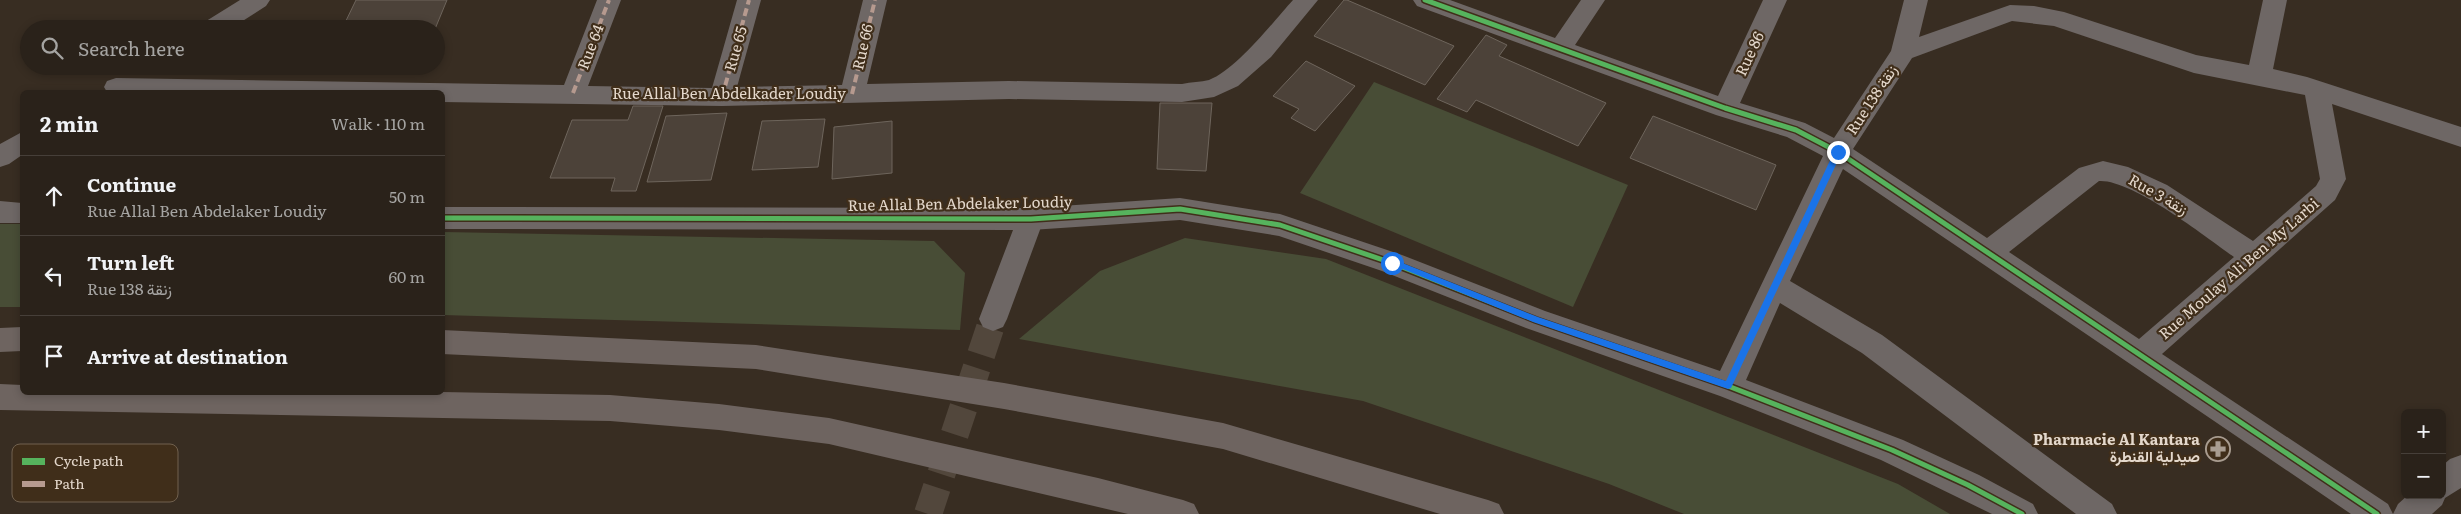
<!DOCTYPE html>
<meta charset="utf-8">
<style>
body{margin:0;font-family:Literata,Vazirmatn,serif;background:#322a23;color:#f1f3f6}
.controls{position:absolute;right:15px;bottom:15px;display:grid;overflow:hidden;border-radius:8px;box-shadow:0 2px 8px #0003}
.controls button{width:45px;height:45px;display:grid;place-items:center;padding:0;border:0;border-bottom:1px solid #463f39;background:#2a221a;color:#f1f3f6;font:25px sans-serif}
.stop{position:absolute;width:15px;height:15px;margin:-11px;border:4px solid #1a73e8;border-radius:50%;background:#fff}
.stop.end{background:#1a73e8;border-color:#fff;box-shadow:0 1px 5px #0008}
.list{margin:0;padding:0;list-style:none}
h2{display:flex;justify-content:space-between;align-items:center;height:65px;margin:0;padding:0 20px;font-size:21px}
h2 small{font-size:16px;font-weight:400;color:#a5a4a2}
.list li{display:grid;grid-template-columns:32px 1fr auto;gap:15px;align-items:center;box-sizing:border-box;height:80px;padding:0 20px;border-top:1px solid #463f39}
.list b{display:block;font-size:19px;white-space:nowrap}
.list p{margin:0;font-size:16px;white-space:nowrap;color:#a5a4a2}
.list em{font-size:16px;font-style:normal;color:#a5a4a2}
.icon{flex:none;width:28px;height:28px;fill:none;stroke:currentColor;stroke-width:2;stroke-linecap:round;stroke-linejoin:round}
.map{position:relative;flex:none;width:2461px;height:514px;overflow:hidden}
.search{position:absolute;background:#2a221a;box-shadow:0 2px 8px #0003;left:20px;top:20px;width:425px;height:55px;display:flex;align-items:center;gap:12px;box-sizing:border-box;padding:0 18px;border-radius:28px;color:#a5a4a2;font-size:19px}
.panel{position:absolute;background:#2a221a;box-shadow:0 2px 8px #0003;left:20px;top:90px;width:425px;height:305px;border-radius:8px}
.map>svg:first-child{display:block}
</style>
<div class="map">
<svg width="2461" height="514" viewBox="0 0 2461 514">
<rect width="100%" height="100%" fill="#382d22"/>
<!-- green -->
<path fill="#484d36" d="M1374,82L1628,185L1573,307L1300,193Z
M0,224H22V307H0Z
M443,232L934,241L965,273L960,330L443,315Z
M1185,238L1326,259L1898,484L1950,514H1684L1609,484L1363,401L1019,339L1100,271Z"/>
<!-- building -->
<path fill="#4c4239" stroke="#6e655c" d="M356,0H447L435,29H342Z
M1344,0H1347L1454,46L1425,85L1314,36Z
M1486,35L1507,45L1499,56L1606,103L1578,146L1476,100L1467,112L1437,99Z
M1306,61L1355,86L1315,131L1291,118L1299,109L1273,96Z
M1160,103H1212L1206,171L1157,169Z
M633,106H663L636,191H611L615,178H550L572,120H628Z
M727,113L711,180L647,182L666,116Z
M1653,116L1776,165L1756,210L1630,158Z
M825,119L818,167L752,170L762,121Z
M892,121V173L832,179L834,127Z"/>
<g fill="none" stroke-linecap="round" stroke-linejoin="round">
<!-- tertiary-tunnel -->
<path stroke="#52473c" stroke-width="28" stroke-dasharray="28 14" stroke-linecap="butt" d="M928,514L993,319"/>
<!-- minor -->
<path fill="#6e6765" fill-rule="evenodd" d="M240,0H270L266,6L230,29H200L203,23Z
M597,0H621L588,86L712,88L737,0H761L737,87L842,85L863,0H887L867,84L1009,81L1182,84C1191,82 1201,82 1209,80C1236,70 1273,22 1293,0H1318L1271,57L1238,86L1214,97L1182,102L1009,99L722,106L442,102V92H107L104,87L107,81L116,78L564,85Z
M1413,0H1450L1555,38L1581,0H1605L1575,45L1718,96L1763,0H1787L1740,103L1805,123L1834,138L1891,51L1904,0H1928L1919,37L2010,5L2034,6L2064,12L2196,55L2249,65L2263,0H2287L2273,69L2307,77L2461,127V147L2332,104L2346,179L2335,200L2162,354L2388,504L2393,514H2351L1843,169L1790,281L1882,335L2112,504L2117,514H2076L1862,353L1780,303L1746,380L1903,440L1979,475L2033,504L2038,514H1992L1881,460L1720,396L1526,328L1382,271L1279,236L1180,220L1031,230L1021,227L1018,219L1021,211L1031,208L1180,198L1280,214L1402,255L1545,311L1720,371L1823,156L1787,137L1716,115L1417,6ZM2012,21L2054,26L2194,73L2305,95L2320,179L2316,186L2253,241L2167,185L2128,167L2103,161L2079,168L1987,238L1853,149L1912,58ZM2099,181C2132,179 2206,237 2234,257L2139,339L2009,252Z
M22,132V155L9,164L0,167V144Z
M2461,455V488L2445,498L2442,505L2432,514H2393L2398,504L2408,495H2442V466L2450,459Z"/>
<!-- tertiary -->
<path fill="#6e6765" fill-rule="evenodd" d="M0,201L22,203V223H0Z
M442,207L1031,208L1041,211L1044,219L1007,319L1003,327L993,331L983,327L979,319L1013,230L442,229Z"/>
<!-- trunk -->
<path fill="#6e6460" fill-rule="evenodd" d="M22,327V351L0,352V328Z
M442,330L756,345L1004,383L1223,423L1488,500L1499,504L1504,514H1440L1223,449L1004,409L756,369L442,354Z
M0,384L22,385V392H442L610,395L719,404L829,418L1098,478L1183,500L1194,504L1199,514H1128L829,444L719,430L610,421L0,410Z"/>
<!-- quiet -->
<path stroke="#b69a8f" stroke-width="4" stroke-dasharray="8 4" stroke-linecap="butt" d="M573,93L609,0
M852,94L875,0
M722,97L749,0"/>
<defs>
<path id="cycleway" d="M1425,0L1725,108L1796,130L1838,152L2377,514
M442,218L1031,219L1180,209L1280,225L1392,263L1536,320L1728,386L1892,450L1968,485L2022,514"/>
</defs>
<!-- cycleway casing -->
<use href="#cycleway" stroke="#402e1a" stroke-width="8"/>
<!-- cycleway -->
<use href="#cycleway" stroke="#56b35d" stroke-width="5"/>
</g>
<!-- route -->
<path fill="#1a73e8" d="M1838,149L1842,152L1731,388L1728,389L1533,322L1388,263L1389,260H1395L1538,317L1726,381L1834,152Z"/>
<!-- icons -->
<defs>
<symbol id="pharmacy-ring" viewBox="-11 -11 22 22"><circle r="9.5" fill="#402e1a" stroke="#a89c90" stroke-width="1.5"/><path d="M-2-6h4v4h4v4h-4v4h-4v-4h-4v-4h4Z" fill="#a89c90"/></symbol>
</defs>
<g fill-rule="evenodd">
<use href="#pharmacy-ring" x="2204" y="435" width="28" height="28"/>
</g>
<g text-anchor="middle" stroke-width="4.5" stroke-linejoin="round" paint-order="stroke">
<!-- street labels -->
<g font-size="15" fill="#e4d8cc" stroke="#402e1a">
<text transform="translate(591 47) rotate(-69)" y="5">Rue 64</text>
<text transform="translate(863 47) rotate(-77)" y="5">Rue 66</text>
<text transform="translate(736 49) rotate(-74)" y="5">Rue 65</text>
<text transform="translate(1750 54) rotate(-65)" y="5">Rue 86</text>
<text x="729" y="99">Rue Allal Ben Abdelkader Loudiy</text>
<text transform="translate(1872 100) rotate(-57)" y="5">Rue 138 زنقة</text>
<text transform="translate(2158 195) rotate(30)" y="5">Rue 3 زنقة</text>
<text transform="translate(960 204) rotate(-1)" y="5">Rue Allal Ben Abdelaker Loudiy</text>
<text transform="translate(2239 269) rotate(-41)" y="5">Rue Moulay Ali Ben My Larbi</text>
</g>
<!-- poi labels -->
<g font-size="15" font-weight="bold" fill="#e4d8cc" stroke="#402e1a" text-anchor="end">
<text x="2200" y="445">Pharmacie Al Kantara<tspan x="2200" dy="17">صيدلية القنطرة</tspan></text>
</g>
</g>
<!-- legend -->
<rect x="12" y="444" width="166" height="58" rx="8" fill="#402e1a" stroke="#71614f" stroke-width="1"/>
<rect x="22" y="458" width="23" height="7" fill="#56b35d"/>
<rect x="22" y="481" width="23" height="6" fill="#b69a8f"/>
<g font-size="14" fill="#e4d8cc">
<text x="54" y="466">Cycle path</text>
<text x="54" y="489">Path</text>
</g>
</svg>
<div class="controls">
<button>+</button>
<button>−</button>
</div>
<div class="stop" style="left:1392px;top:263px"></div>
<div class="stop end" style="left:1838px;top:152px"></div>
<div class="search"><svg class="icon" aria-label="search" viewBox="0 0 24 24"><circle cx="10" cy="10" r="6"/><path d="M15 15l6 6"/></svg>Search here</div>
<section class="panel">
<h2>2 min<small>Walk · 110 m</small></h2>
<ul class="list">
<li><svg class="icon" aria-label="ahead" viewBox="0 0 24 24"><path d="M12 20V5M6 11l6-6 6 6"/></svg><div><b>Continue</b><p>Rue Allal Ben Abdelaker Loudiy</p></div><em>50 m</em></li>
<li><svg class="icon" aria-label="left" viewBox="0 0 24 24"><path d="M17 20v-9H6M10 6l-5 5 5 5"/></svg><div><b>Turn left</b><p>Rue 138 زنقة</p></div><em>60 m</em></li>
<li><svg class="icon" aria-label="arrive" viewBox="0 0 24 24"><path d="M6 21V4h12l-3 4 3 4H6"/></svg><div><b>Arrive at destination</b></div></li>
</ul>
</section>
</div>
